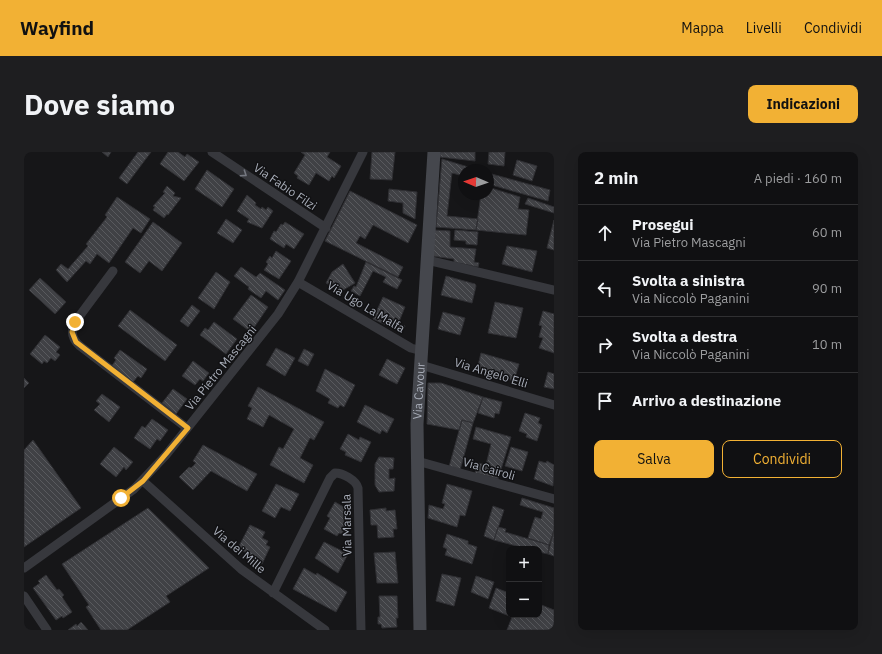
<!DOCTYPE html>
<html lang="it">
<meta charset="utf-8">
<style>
body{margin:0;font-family:"IBM Plex Sans",sans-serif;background:#1e1e20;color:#f1f3f6}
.controls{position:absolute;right:12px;bottom:12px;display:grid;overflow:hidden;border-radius:8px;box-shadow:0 4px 16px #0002}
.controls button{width:36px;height:36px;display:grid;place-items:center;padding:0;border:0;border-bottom:1px solid #303032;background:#101012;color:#f1f3f6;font:20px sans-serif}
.compass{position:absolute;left:434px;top:12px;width:36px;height:36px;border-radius:50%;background:#101012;box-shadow:0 4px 16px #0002;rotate:272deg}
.stop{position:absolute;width:12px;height:12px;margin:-9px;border:3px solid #f2b134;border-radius:50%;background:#fff}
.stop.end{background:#f2b134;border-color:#fff;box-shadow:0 1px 4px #0008}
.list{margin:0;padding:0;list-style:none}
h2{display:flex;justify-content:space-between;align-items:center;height:52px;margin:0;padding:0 16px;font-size:17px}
h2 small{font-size:13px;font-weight:400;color:#9c9d9f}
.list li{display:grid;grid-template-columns:26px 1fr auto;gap:12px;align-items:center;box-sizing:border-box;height:56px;padding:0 16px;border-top:1px solid #303032}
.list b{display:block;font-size:15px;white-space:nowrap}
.list p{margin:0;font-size:13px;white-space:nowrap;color:#9c9d9f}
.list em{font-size:13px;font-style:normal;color:#9c9d9f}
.actions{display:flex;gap:8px;padding:12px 16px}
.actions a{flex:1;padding:9px 0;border:1px solid #f2b134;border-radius:8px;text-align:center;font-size:14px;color:#f2b134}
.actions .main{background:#f2b134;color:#111}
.icon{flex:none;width:22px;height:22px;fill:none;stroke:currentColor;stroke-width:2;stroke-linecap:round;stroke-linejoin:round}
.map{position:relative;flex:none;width:530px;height:478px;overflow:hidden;border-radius:8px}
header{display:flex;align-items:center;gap:24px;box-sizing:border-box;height:56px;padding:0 20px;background:#f2b134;color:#111}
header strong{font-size:19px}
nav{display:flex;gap:22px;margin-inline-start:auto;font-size:14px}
.intro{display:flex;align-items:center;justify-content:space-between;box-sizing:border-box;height:96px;padding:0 24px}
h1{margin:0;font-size:28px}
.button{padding:10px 18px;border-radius:8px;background:#f2b134;color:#111;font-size:14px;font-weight:700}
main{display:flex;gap:24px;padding:0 24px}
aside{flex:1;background:#101012;border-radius:8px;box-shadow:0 4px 16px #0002}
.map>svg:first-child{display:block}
</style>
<header>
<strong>Wayfind</strong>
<nav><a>Mappa</a><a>Livelli</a><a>Condividi</a></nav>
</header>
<div class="intro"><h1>Dove siamo</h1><a class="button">Indicazioni</a></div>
<main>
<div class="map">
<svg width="530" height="478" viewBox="0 0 530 478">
<defs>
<pattern id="building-back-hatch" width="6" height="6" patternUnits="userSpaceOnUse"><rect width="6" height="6" fill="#404145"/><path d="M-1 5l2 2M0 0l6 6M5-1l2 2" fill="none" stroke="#595a5e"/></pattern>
</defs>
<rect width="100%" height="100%" fill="#161618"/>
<!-- building -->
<path fill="url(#building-back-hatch)" stroke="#303034" d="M78,0H87L84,5Z
M114,0H127L103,32L95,26Z
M144,0H154L161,5L163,2L175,10L160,29L136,12Z
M306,0L303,5L317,14L310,26L308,24L305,29L292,21L285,33L273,26L274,24L270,21L281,3L277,0Z
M348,0H371L368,28L346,27Z
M416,0H451V9L416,5Z
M465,0H481L480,14L464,12Z
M418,7L454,18H440V24L428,21L423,64L454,67L452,78L412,75Z
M493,8L513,14L508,29L489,23Z
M183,18L210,37L198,55L171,37Z
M464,21L526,38L524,49L464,32Z
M143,34L151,41L149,44L157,46L144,63L143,62L140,66L129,58L131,55L129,54L141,41L139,40Z
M464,35L496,45L494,57L505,58L502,83L452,78L457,42H464Z
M365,37L393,40L391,67L379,61V51L364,49Z
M326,39L393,73L384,91L349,73L341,87L336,84L332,91L379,115L374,125L301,89Z
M223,43L232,51L231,53L237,57L238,55L242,58L244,55L249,59L238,76L223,70L225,67L213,59Z
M93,45L126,67L117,81L109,76L85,111L73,102L66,112L62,109L43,130L32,118L37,112L44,117L64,94L62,92L83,65L81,63Z
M504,46L530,55V61L501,52Z
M202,67L218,78L209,91L193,81Z
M530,68V98L523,96Z
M129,70L158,91L138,119L125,109L116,121L101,110Z
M261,70L280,82L270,97L262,92L260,96L246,87L250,79L252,80L257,72L259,73Z
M410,78L426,79V95L452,97L450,110L455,111L454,115L430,110V107L408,104Z
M431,78L454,80L453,93L442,92V89L430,88Z
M483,94L513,99L508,120L478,112Z
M252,99L267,109L255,127L240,118L244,112L242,110L246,104L248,106Z
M342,110L378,128L373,137L359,130L362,125L349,119L336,144L327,139L330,134L332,135Z
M319,112L331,131L314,141L311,136L302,131L308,120Z
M217,115L232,125L236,121L261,138L254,148L242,139L237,146L224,137L225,135L210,124Z
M192,120L206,130L190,157L174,146Z
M422,124L451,132L452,134L448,151L417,143Z
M16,126L42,150L31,162L5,138Z
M227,143L244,155L227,180L209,167Z
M359,145L381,155L374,172L381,174L378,180L349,167Z
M471,150L499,156L492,186L464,181Z
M168,153L176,159L164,175L156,169Z
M106,158L153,193L141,209L94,174Z
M519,159L530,162V201L515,196L519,186L515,185L518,174L515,173Z
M419,160L441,166L436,183L414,177Z
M190,170L213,187L202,202L176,183L181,176L184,178Z
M21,183L36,195L32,200L36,203L31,209L27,206L23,211L20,209L18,212L6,202Z
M252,196L271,206L261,224L242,213Z
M280,197L290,202L284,214L274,209Z
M96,198L123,217L117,226L114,224L109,230L87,215L92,208L90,206Z
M457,201L495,212L490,229L453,218Z
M363,207L381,216L373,232L355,223Z
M169,209L185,221L179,229L176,227L171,233L158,224Z
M301,217L331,233L320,255L316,253L314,256L304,251L306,247L292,239Z
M524,220L530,222V237L520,235Z
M0,226L5,231L0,236Z
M404,231H417L459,245L449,271L438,268L435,278L403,272Z
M234,235L300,270L290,288L286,286L276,306L289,313L280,331L246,313L255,295L259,297L270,277L245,263L239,275L223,267L228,256L224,254Z
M149,237L163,247L152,262L138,251Z
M78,242L96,255L85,270L70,258L76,252L72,249Z
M459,245L478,250L475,262L471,261L470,266L454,261Z
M341,253L370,267L363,281L358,278L356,282L333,270Z
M501,261L516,266L514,271L518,273L513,289L502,285L503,282L495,279Z
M128,267L144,278L136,289L133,287L126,297L110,286L118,274L121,276Z
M438,268L449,271L436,318L425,315Z
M452,275L487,285L474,327L451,321L454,311L462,313L467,292L449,287Z
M324,282L335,288L336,285L347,290L337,310L321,303L322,300L316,297Z
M9,288L57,356L0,395V298Z
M179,293L233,322L223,339L187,319L169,338L155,325L165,315L167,316L172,311L169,309Z
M90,295L109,310L102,318L100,315L92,325L76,312Z
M487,295L504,300L498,319L481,314Z
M355,305L370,306L369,317H365V327L371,326L370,339L355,340L351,333V312Z
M515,309L522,311L523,309L530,313L529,334L510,327Z
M252,332L275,342L266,359L257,355L251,366L238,359Z
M423,332L448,339L441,364L436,363L433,375L404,366L405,353L419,357L421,352L418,351Z
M498,346L530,356V378L525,393L504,386L511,365L517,367L519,360L496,353Z
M311,350L323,357L320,361L324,362L320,369L323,371L318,382L315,381L313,384L300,377L306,366L303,364Z
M469,354L480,358L470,388L460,384Z
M124,356L185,416L142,444L146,450L103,478H77L62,455L65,453L38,412Z
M362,356V359L371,358L373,377H369L370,385L354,386L353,373H347L346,358Z
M226,373L241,380L238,386L244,389L242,393L246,395L238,412L225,405L226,403L214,396Z
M474,375L482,377L481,380L525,393L524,402L515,400V397H504L470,388Z
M530,378V404L524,402Z
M423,382L444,389V392L453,395L448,412L421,403L423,397L419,395Z
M300,390L324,402L314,421L291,406Z
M371,400L374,431H353L350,401Z
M280,416L292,423L293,421L323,440L312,460L269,437Z
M418,422L437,426L430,454L412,449Z
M22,423L33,438L35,437L40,443L38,445L48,460L39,466L38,464L32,468L9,436L16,431L14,429Z
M452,424L470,430L464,447L447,440Z
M472,436L485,441V463H515V452L530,458V478H483L488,465L465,456Z
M355,444H373L374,466H372L373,475L358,476L357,472H354V465H356Z
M57,470L64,478H44L52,472L53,474Z"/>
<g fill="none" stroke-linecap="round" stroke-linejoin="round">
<!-- street -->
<path stroke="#37383d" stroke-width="9" d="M188,0L302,76
M403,108L530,138
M89,119L51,170C46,180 48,187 56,194L163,276
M274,130L387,196L398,199
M397,213L530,253
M393,309L530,347
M119,329L217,417L301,478
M0,416L110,337L142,303L254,162L274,130L339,0
M249,441L306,326L311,321C319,321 332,328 334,336L337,478
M0,444L23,478"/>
<!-- secondary -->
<path stroke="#45474d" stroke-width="13" id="s1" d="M396,478L393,272L410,0"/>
</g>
<!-- one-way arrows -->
<defs><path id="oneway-chevron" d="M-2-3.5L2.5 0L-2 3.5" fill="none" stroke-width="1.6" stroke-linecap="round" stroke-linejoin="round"/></defs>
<use stroke="#757881" href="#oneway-chevron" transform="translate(220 22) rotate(34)"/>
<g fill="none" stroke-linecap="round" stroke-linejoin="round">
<!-- route -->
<path stroke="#f2b134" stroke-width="5" d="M51,170L48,180L52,190L164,276L119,329L97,346"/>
</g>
<g text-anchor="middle" stroke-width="3" stroke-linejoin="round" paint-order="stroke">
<!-- street labels -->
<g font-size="12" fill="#a8adb8" stroke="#111113">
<text transform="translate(261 35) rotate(34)" y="4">Via Fabio Filzi</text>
<text transform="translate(342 155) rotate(31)" y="4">Via Ugo La Malfa</text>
<text transform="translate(197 216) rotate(-51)" y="4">Via Pietro Mascagni</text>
<text transform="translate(467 221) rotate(17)" y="4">Via Angelo Elli</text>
<text dy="4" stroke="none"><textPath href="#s1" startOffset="239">Via Cavour</textPath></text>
<text transform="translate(465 317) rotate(16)" y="4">Via Cairoli</text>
<text transform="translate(323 373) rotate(-91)" y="4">Via Marsala</text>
<text transform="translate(215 398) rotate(40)" y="4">Via dei Mille</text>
</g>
</g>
</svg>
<div class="controls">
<button>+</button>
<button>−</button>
</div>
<svg class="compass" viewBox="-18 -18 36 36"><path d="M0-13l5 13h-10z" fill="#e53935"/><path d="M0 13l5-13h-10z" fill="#9c9d9f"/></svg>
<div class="stop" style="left:97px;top:346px"></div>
<div class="stop end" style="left:51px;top:170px"></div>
</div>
<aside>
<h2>2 min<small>A piedi · 160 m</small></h2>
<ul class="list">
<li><svg class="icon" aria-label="ahead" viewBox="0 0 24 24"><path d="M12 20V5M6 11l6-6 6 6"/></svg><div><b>Prosegui</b><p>Via Pietro Mascagni</p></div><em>60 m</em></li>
<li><svg class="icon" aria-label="left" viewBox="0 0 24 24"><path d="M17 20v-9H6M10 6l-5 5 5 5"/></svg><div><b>Svolta a sinistra</b><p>Via Niccolò Paganini</p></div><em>90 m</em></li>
<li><svg class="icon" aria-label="right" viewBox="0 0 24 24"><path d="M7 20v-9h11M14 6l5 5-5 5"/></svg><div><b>Svolta a destra</b><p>Via Niccolò Paganini</p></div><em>10 m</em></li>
<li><svg class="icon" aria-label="arrive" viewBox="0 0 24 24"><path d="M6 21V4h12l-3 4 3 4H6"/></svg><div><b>Arrivo a destinazione</b></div></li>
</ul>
<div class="actions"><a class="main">Salva</a><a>Condividi</a></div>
</aside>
</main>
